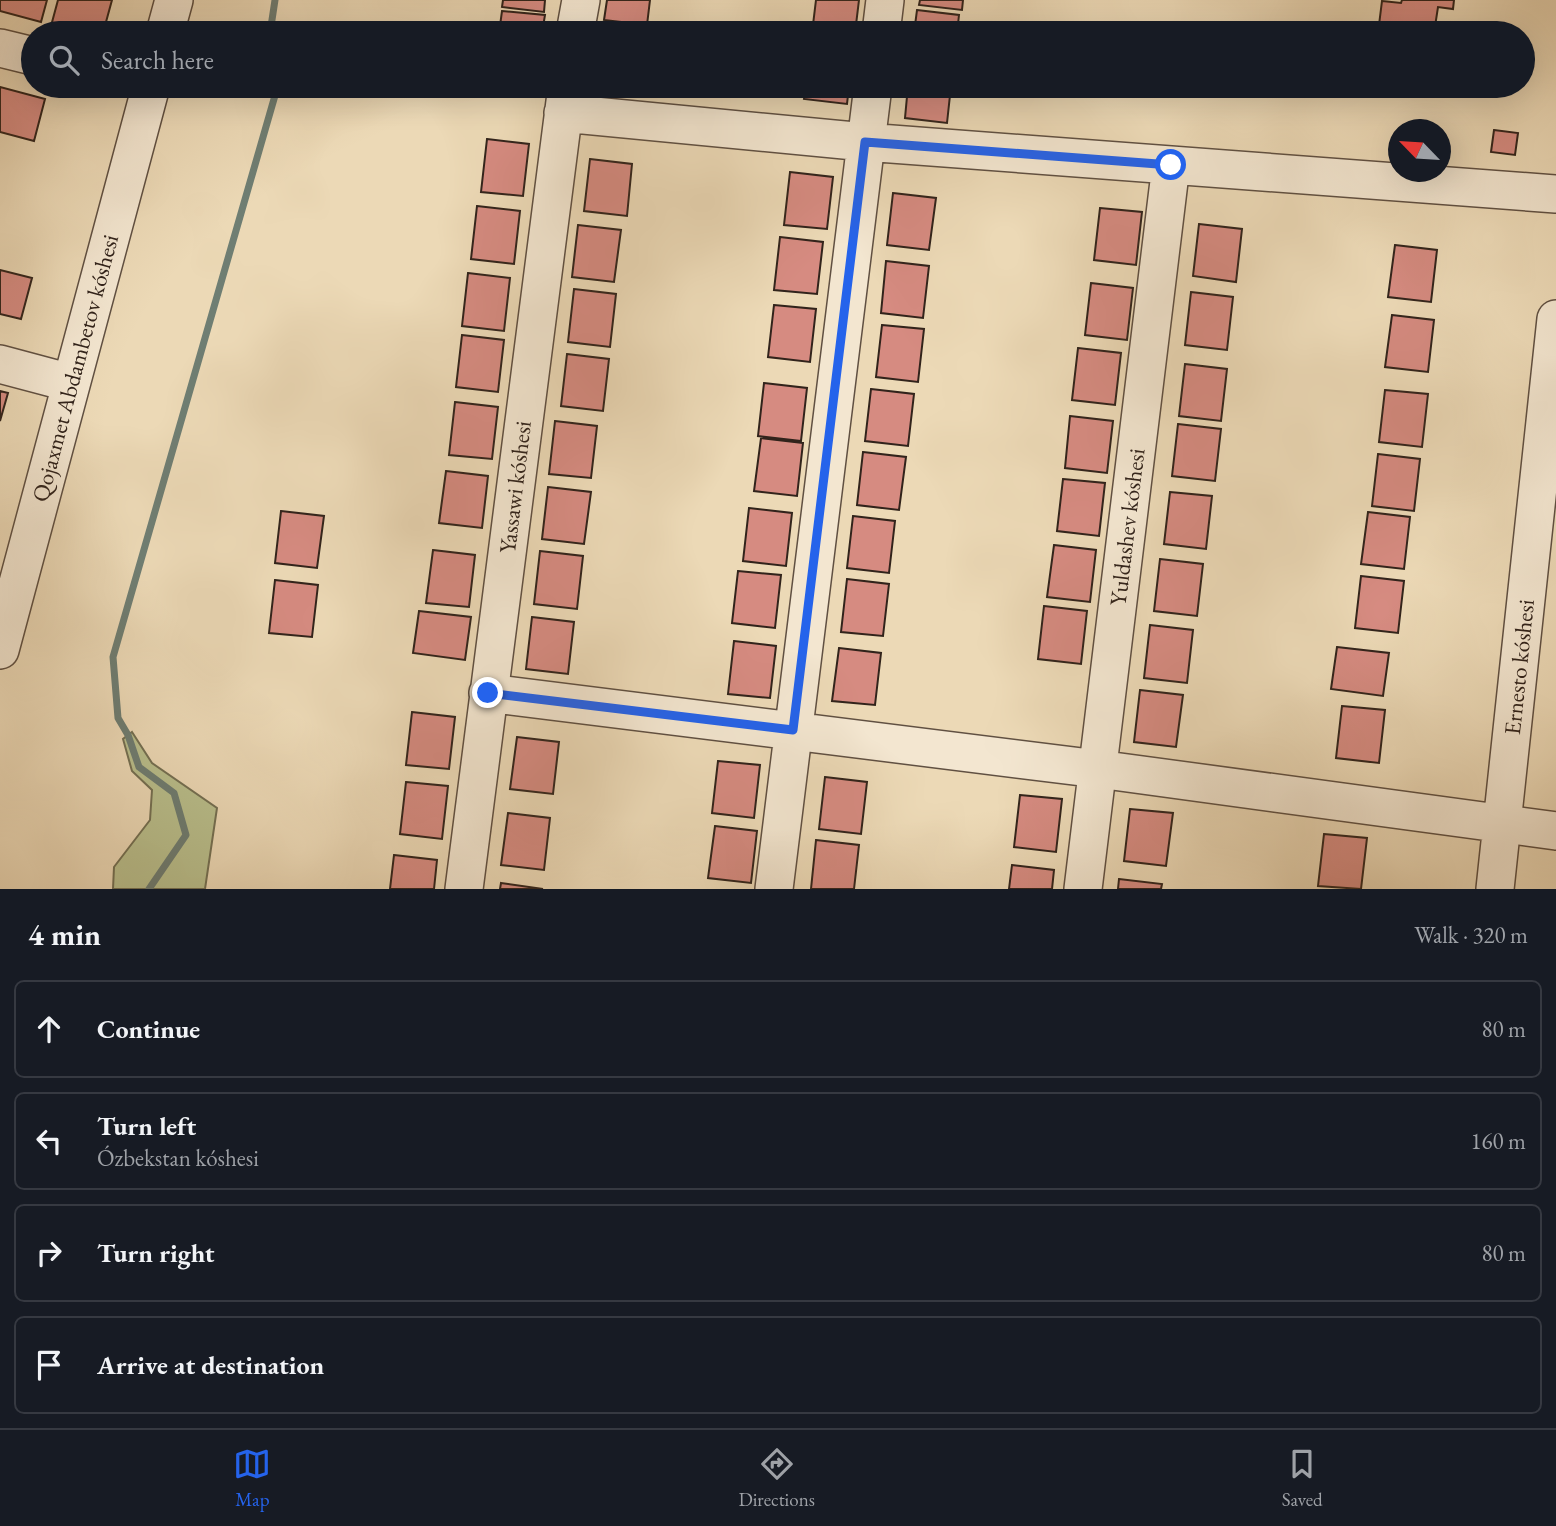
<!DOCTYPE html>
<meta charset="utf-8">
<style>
body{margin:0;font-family:"EB Garamond",serif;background:#20242c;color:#f1f3f6}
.compass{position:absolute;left:1388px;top:119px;width:63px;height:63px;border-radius:50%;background:#171b24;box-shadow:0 7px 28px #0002;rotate:295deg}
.stop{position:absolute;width:21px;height:21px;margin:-16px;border:5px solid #2563eb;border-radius:50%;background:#fff}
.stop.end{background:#2563eb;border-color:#fff;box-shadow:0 2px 7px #0008}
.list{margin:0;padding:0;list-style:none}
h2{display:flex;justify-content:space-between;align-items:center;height:91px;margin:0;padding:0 28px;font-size:30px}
h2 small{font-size:23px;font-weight:400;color:#9ea1a6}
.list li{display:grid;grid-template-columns:46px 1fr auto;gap:21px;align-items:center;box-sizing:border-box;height:98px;margin:0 14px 14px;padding:0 14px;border:2px solid #363941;border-radius:10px}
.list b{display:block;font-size:26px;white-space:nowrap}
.list p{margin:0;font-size:23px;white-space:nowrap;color:#9ea1a6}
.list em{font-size:23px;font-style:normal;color:#9ea1a6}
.icon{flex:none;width:38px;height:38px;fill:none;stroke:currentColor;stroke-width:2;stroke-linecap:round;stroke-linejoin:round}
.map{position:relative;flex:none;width:1556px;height:889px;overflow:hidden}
.search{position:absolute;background:#171b24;box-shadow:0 7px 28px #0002;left:21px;right:21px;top:21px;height:77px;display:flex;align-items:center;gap:18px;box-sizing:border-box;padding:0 24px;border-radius:38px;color:#9ea1a6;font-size:26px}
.sheet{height:539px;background:#171b24}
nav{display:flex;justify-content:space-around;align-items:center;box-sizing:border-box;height:98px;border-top:2px solid #363941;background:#171b24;font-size:19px;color:#9ea1a6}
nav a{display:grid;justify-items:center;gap:4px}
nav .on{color:#2563eb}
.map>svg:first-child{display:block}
</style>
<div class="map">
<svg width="1556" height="889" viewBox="0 0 1556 889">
<rect width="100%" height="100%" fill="#ecd9b6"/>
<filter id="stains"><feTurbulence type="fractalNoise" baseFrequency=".00286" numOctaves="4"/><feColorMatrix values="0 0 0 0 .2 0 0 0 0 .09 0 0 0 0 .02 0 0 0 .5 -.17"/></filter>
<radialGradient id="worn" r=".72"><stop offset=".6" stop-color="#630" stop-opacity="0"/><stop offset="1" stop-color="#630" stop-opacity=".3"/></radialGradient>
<!-- green -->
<path fill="#b9bf8d" stroke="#757154" stroke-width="2" d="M132,732L152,763L217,808L205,889H113L114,867L150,820L152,790L132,771L123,739Z"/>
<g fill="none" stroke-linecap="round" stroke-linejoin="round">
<!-- stream -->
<path stroke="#6f7e73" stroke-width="7" d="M270,33L275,0
M149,889L186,835L174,793L139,767L128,735L118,718L113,657L276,92V86"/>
</g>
<!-- building -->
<path fill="#d68b81" stroke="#31231b" stroke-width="2" d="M0,0H47L41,22L0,11Z
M58,0H112L103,33H78L51,26Z
M503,0H545L544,12L502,7Z
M607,0H650L647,25L604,20Z
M816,0H859L855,33H812Z
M920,0H963L962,10L919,5Z
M1402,0H1454L1453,9L1438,7L1434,33H1378L1382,1L1401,3Z
M917,10L959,15L957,33H914Z
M502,11L545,15L542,33H499Z
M606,24L649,29L648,33H605Z
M806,86H849L847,104L804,99Z
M908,86H951L947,123L905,118Z
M1217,86H1260V93L1216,89Z
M0,87L45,99L34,141L0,132Z
M1494,130L1518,133L1515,155L1491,152Z
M487,139L529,144L523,196L481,192Z
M590,159L632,164L627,216L584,211Z
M790,172L833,177L827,229L784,225Z
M893,193L936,198L929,250L887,245Z
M477,206L520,211L514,264L471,259Z
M1100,208L1142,212L1136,265L1094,260Z
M1199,224L1242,229L1236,282L1193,276Z
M578,225L621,230L614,282L572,277Z
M780,237L823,242L817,294L774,290Z
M1395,245L1437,250L1431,302L1388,297Z
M886,261L929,266L923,318L881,313Z
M0,270L32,278L21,319L0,314Z
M468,273L510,278L504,331L462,326Z
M1091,283L1133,288L1127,340L1085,335Z
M574,289L616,294L610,347L568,342Z
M1191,292L1233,297L1227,350L1185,345Z
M774,305L816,309L810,362L768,357Z
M1392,315L1434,320L1428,372L1385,367Z
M882,325L924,329L918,382L876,377Z
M462,335L504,340L498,392L456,387Z
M1078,348L1121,353L1115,405L1072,400Z
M567,354L609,359L603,411L561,406Z
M1185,364L1227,369L1221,421L1179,416Z
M764,383L807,388L801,441L758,436Z
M871,389L914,394L908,446L865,441Z
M1385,390L1428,394L1422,447L1379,442Z
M0,391L8,393L0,421Z
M455,402L498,407L492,459L449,455Z
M1070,416L1113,421L1107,473L1065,468Z
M555,421L597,426L591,478L549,474Z
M1178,424L1221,429L1215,481L1172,476Z
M761,438L803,443L797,496L754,491Z
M863,452L906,457L899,510L857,505Z
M1378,454L1420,459L1414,511L1372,506Z
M446,471L488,476L482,528L439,523Z
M1063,479L1105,483L1099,536L1057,531Z
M548,487L591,492L584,544L542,539Z
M1170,492L1212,496L1206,549L1164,544Z
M749,508L792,513L786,566L743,561Z
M281,511L324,516L317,568L275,563Z
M1368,512L1410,517L1404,569L1361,564Z
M853,516L895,521L889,573L847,568Z
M1054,545L1096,550L1090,602L1047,597Z
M433,550L475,555L469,607L426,603Z
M540,551L583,556L577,609L534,604Z
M1160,559L1203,564L1197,616L1154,611Z
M738,571L781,575L775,628L732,623Z
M1361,576L1404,581L1398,633L1355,628Z
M847,579L889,584L883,636L841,632Z
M275,580L318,585L312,637L269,633Z
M1044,606L1087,611L1081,664L1038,659Z
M419,611L471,617L465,660L413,653Z
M532,617L574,622L568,674L526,669Z
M1150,625L1193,630L1187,683L1144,678Z
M734,641L776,646L770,698L728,694Z
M1337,647L1389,653L1383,696L1331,689Z
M839,648L881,653L875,705L832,701Z
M1140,690L1183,695L1176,747L1134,742Z
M1342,706L1385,710L1379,763L1336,758Z
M412,712L455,717L449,769L406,765Z
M517,737L559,742L553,794L510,789Z
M718,761L760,765L754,818L712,813Z
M825,777L867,782L861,834L819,829Z
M406,782L448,786L442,839L400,834Z
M1020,795L1062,799L1056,852L1014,847Z
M1130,809L1173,813L1166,866L1124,861Z
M508,813L550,818L544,870L501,865Z
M715,826L757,831L751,883L708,878Z
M1324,834L1367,838L1361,889L1318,886Z
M816,840L859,845L854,889H811Z
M394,855L437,860L434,889H390Z
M1012,865L1054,870L1052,889H1009Z
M1119,879L1162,884L1161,889H1118Z
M501,883L543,889H500Z"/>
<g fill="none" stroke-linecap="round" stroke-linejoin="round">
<defs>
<path id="minor" d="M165,33L174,0
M575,33L581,0
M881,33L885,0
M0,48L33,56
M563,113L865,142L1556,194
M0,364L71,383
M0,650L151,86
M488,693L1098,769L1556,831
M464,889L567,86
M774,889L873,86
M1083,889L1171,165
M1495,889L1556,319"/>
</defs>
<!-- minor casing -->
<use href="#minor" stroke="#605042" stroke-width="40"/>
<!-- minor -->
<use href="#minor" stroke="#f3e6d0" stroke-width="37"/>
</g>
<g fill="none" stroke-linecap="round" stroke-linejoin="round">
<!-- route -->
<path stroke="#2563eb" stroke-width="9" d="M488,693L793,730L865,142L1171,165"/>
</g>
<g text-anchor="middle" stroke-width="5" stroke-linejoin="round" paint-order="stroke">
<!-- street labels -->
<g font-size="23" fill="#31231b" stroke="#f3e6d0">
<text transform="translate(75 368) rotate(-75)" y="8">Qojaxmet Abdambetov kóshesi</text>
<text transform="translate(515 487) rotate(-83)" y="8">Yassawi kóshesi</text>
<text transform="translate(1127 527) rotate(-83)" y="8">Yuldashev kóshesi</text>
<text transform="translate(1519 667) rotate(-84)" y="8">Ernesto kóshesi</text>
</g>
</g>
<rect width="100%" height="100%" filter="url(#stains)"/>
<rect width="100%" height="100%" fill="url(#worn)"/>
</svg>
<svg class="compass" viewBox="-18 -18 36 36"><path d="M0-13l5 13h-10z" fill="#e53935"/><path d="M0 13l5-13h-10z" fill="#9ea1a6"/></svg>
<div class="stop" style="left:1171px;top:165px"></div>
<div class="stop end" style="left:488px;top:693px"></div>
<div class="search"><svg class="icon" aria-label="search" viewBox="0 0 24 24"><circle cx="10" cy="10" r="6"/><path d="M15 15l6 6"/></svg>Search here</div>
</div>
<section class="sheet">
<h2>4 min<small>Walk · 320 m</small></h2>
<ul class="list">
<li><svg class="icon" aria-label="ahead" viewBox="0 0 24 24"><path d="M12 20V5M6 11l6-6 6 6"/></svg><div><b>Continue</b></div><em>80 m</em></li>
<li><svg class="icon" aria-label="left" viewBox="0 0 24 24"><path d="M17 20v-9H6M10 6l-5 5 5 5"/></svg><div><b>Turn left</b><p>Ózbekstan kóshesi</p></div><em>160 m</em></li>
<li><svg class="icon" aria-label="right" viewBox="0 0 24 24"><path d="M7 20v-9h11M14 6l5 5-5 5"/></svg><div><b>Turn right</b></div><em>80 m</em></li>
<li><svg class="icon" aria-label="arrive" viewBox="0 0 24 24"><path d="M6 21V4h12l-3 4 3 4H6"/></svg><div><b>Arrive at destination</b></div></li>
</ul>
</section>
<nav>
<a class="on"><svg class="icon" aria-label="map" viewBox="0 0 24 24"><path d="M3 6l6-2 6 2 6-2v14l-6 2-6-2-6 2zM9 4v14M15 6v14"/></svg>Map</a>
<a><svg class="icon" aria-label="directions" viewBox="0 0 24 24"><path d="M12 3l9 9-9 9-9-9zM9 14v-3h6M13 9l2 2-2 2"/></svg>Directions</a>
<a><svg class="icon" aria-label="saved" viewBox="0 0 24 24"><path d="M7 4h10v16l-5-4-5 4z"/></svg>Saved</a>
</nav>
